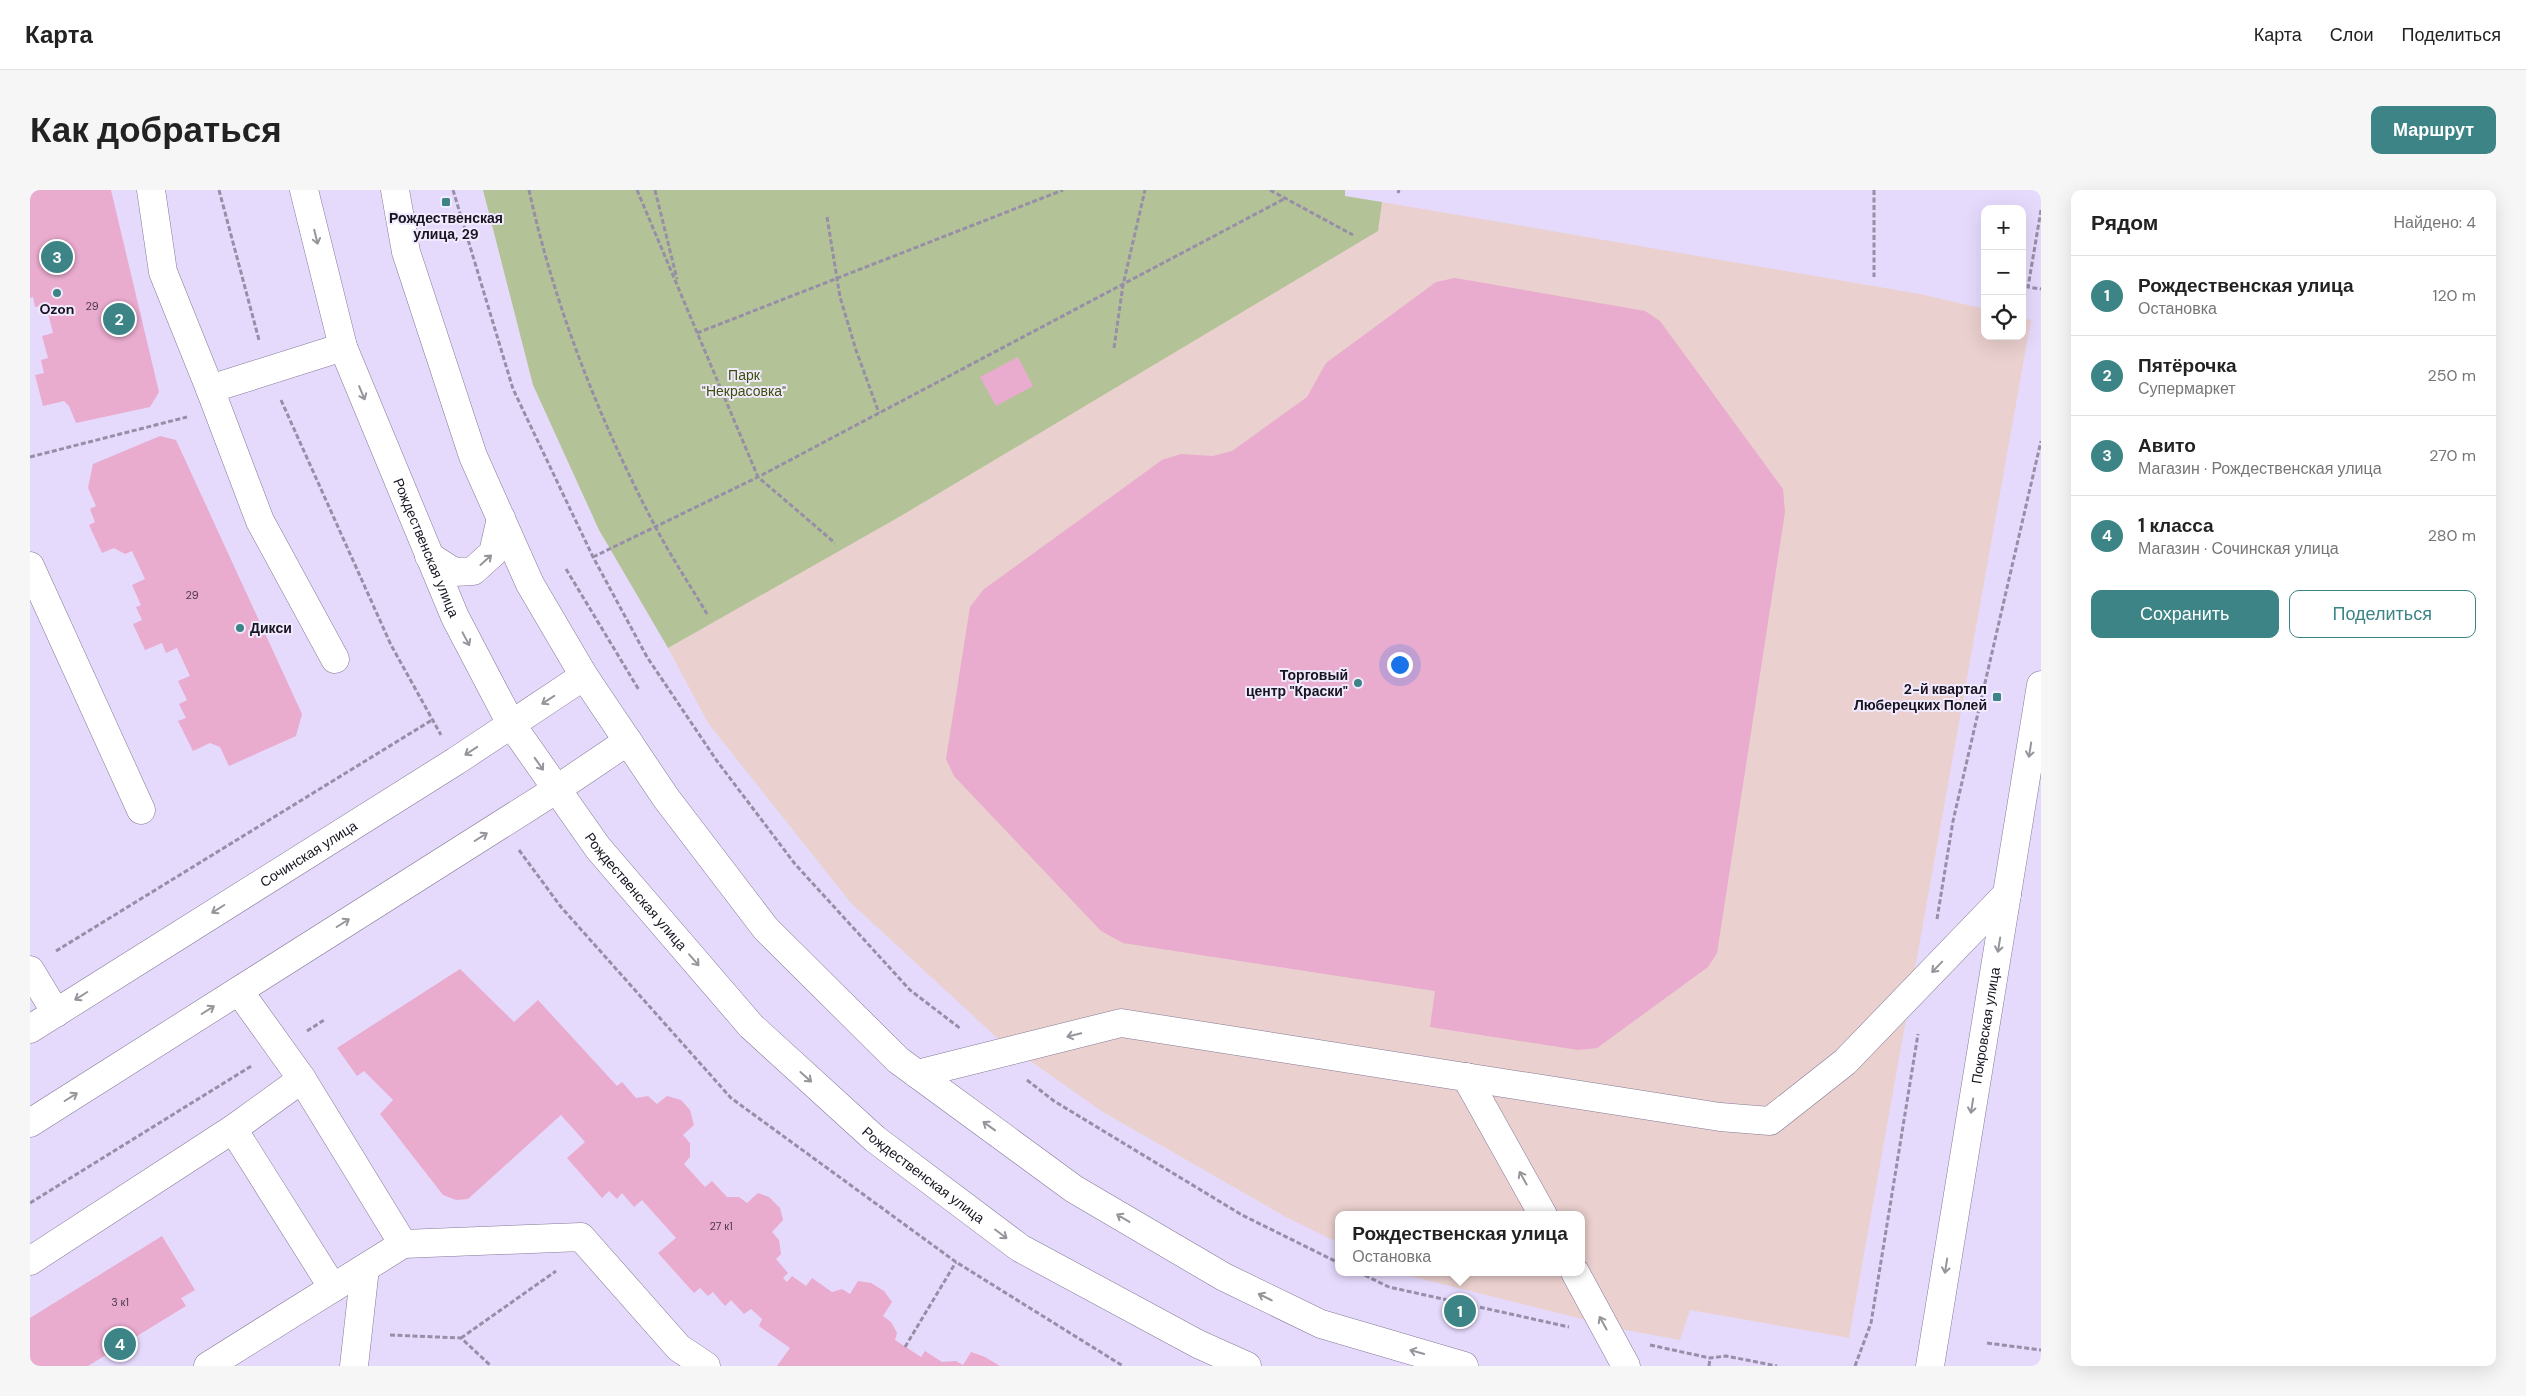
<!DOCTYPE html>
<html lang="ru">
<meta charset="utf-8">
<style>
body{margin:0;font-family:"DM Sans",sans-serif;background:#f6f6f6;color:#222}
.controls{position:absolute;right:15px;top:15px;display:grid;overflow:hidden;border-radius:10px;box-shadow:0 5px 20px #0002}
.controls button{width:45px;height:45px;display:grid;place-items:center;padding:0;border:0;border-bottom:1px solid #e0e0e0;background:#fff;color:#222;font:25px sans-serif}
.you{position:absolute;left:1369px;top:474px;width:18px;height:18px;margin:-12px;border:4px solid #fff;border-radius:50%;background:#1a73e8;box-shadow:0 0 0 8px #1a73e833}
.badge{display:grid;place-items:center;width:32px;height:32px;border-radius:50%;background:#3c8485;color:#fff;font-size:16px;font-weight:700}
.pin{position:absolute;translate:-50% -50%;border:2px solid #fff;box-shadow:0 1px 5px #0006}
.popup{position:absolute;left:1305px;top:1021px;width:250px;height:65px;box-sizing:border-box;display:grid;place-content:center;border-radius:10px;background:#fff;filter:drop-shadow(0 1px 4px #0005);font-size:16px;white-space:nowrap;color:#767676}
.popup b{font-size:19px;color:#222}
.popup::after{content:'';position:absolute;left:50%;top:100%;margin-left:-10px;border:10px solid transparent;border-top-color:#fff}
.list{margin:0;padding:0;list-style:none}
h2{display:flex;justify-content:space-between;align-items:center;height:65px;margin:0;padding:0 20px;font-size:21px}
h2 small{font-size:16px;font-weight:400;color:#767676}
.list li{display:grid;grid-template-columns:32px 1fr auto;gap:15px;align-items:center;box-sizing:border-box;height:80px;padding:0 20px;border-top:1px solid #e0e0e0}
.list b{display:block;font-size:19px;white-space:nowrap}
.list p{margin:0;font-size:16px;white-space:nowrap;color:#767676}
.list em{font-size:16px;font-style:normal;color:#767676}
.actions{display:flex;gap:10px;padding:15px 20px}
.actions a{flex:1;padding:11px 0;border:1px solid #3c8485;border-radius:10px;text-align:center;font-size:18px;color:#3c8485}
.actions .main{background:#3c8485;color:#fff}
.icon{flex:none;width:28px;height:28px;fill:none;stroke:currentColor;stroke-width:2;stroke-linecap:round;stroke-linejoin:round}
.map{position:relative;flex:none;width:2011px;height:1176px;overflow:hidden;border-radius:10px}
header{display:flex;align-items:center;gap:30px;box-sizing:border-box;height:70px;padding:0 25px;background:#fff;border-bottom:1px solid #e0e0e0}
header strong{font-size:24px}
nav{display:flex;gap:28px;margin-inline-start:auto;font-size:18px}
.intro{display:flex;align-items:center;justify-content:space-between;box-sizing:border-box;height:120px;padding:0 30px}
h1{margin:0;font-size:35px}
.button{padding:12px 22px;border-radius:10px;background:#3c8485;color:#fff;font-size:18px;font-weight:700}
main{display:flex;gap:30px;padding:0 30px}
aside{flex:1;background:#fff;border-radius:10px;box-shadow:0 5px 20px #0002}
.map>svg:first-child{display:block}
</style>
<header>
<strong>Карта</strong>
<nav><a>Карта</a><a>Слои</a><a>Поделиться</a></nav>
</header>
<div class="intro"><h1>Как добраться</h1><a class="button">Маршрут</a></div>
<main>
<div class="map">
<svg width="2011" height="1176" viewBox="0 0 2011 1176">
<rect width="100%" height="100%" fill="#e6dafc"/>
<!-- commercial -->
<path fill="#ead0ce" d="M1352,12L1890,104L1955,119V146H1992V128L2001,130L1819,1148L1660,1120L1650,1150L1596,1140L1372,1084L1368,1082H1551V1025H1309V1053L1254,1026L1073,922L966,847L821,713L678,533L638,458L1347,41Z"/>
<!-- green -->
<path fill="#b3c397" d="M453,0H1315V6L1352,12L1348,41L869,327L638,458L569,340L503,195Z"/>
<!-- building -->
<path fill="#e9abce" d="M0,0H81L129,202L120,217L46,233L39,216L34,211L13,216L5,185L14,183L11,170L18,168L12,146L23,143L16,115L5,117L3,107L0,108Z
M1425,88L1615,121L1630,131L1753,299L1755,322L1687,763L1678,777L1567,858L1548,860L1400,837L1405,801L1093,753L1071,741L924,586L916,569L940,417L953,400L1132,270L1151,264L1183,266L1202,261L1277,207L1296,173L1406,92Z
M988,167L1003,196L966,216L950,187Z
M130,246L146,250L272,524L266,546L199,576L190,557L180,553L163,561L148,531L156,528L149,514L157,510L148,491L160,486L147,458L136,463L132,453L115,460L103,434L112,430L106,417L111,415L102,395L115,389L102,361L95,364L84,358L72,363L59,335L65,332L60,319L66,316L58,298L63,274Z
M430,779L484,832L508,810L587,896L592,892L606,908L618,906L627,914L637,906L651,910L660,920L664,935L653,945L660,953V967L654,974L675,997L682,991L697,1007H709L717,1013L728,1003L739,1007L750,1018L753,1030L742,1042L749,1050L751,1064L746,1069L758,1083L753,1088L757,1092L762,1086L776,1096L782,1088L802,1102L812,1099L820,1104L828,1091L841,1093L854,1101L862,1112L853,1126L861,1132L867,1143L865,1150L891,1167L895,1161L912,1172L926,1171L933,1175L941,1162L955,1167L970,1176H747L760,1158L729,1136L732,1129L721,1119L714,1124L701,1110L695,1116L683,1102L678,1106L670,1098L664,1103L628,1063L646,1048L612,1010L604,1017L592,1003L587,1009L579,1001L572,1008L537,968L555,952L531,925L438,1009L426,1010L413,1005L350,924L363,910L334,881L327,886L307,858Z
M132,1046L165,1100L151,1108L156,1116L58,1176H0V1128Z"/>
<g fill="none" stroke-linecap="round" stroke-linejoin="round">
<defs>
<g id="minor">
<path d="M121,0L133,82L180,199L313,157"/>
<path id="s1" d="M274,0L313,157L425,427L481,534L568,658L721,836L845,949L990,1058L1168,1154L1217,1176"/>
<path d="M365,0L376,62L443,266L500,394L554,486L636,608L736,739L868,870L1044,999L1194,1087L1291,1134L1434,1176"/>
<path d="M180,199L230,331L305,469"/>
<path d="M399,366L424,382L443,381L463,363L471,328"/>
<path d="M0,376L111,620"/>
<path d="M0,780L26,823"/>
<path d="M209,801L272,889L373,1054L551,1047L649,1158L676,1176"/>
<path id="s2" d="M0,839L426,571L554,486"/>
<path d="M887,884L1091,833L1690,927L1740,931L1815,872L1977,704"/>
<path d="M1436,887L1513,1025"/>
<path d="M272,889L203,939L303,1098"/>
<path d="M0,933L527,599L598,551"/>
<path d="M0,1071L203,939"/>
<path d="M1545,1082L1596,1176"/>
<path d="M178,1176L373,1054"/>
<path d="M324,1176L335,1078"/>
</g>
<g id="major">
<path id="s3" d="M1900,1176L2011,495"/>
</g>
</defs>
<!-- minor casing -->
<use href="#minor" stroke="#837896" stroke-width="29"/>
<!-- major casing -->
<use href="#major" stroke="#837896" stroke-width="29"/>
<!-- path -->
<path stroke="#978ea7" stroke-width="3" stroke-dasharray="5 2.5" stroke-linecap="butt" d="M189,0L229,150
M423,0L483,199L563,367L617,467L687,571L765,674L880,800L931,839
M499,0C524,115 570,232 625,336C641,367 660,395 677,424
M607,0L728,287L805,353
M625,0L647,89
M1240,0L1323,45
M1844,0V87
M1368,3L1369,0
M2011,20L1998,97L2011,99
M797,27L810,107L826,160L849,223
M667,143L1033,0
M1084,158L1093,95L1115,0
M251,210L361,455L411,545
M0,267L157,227
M563,367L728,287L1256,8
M536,379L609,500
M489,660L531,717L701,908L926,1072L1093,1176
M1907,729L1923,631L2011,251
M26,761L402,530
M277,841L294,830
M997,890L1024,911L1212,1025L1309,1073
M0,1013L223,875
M1328,1082L1359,1097L1539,1137
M360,1145L431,1148L461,1176
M431,1148L526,1081
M1957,1153L2011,1160
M1620,1155L1680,1168L1696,1166L1747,1176
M875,1157L926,1072
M1679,1176L1680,1168
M1825,1176L1841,1133L1888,844"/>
<!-- minor -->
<use href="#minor" stroke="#fff" stroke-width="28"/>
<!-- major -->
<use href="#major" stroke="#fff" stroke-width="28"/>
</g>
<!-- one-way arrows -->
<defs><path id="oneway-shaft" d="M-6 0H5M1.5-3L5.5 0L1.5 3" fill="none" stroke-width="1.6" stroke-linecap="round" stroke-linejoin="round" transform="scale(1.25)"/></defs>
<g stroke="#97959b">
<use href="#oneway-shaft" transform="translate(286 47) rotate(76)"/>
<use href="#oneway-shaft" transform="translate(332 203) rotate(67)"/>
<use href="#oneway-shaft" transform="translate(456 370) rotate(-42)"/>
<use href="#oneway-shaft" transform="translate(436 449) rotate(62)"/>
<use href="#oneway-shaft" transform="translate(518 510) rotate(147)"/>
<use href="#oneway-shaft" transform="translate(2000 560) rotate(99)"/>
<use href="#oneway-shaft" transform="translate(441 561) rotate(146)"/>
<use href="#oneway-shaft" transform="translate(509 574) rotate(55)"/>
<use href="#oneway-shaft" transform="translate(451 647) rotate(-32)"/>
<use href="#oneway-shaft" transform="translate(188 719) rotate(148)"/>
<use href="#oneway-shaft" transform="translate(313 733) rotate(-32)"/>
<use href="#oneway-shaft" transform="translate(1969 755) rotate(99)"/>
<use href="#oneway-shaft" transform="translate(664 770) rotate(49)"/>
<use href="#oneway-shaft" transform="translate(1907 777) rotate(134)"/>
<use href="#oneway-shaft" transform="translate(51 806) rotate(148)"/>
<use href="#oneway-shaft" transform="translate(178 820) rotate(-32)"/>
<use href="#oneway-shaft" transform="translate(1044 845) rotate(166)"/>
<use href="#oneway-shaft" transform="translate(776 887) rotate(42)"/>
<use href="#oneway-shaft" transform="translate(41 907) rotate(-32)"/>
<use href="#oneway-shaft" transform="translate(1942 916) rotate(99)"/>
<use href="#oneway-shaft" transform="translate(959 936) rotate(-144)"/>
<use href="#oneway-shaft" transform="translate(1493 988) rotate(-119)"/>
<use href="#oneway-shaft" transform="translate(1093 1028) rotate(-149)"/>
<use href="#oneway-shaft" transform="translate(971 1044) rotate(37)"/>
<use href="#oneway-shaft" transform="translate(1916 1076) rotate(99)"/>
<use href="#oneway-shaft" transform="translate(1235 1107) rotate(-154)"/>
<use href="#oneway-shaft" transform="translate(1573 1133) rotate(-119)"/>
<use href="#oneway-shaft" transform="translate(1387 1162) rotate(-164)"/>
</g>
<!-- markers -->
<g fill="#3c8485" stroke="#f1eafe" stroke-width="2">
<rect x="411" y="7" width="10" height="10" rx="2.5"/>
<circle cx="27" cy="103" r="5"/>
<circle cx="210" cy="438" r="5"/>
<circle cx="1328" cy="493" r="5"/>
<rect x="1962" y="502" width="10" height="10" rx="2.5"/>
</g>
<g text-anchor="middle" stroke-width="4" stroke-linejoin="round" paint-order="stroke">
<!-- number labels -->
<g font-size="11" fill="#4c3a4c">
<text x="62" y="120">29</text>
<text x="162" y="409">29</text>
<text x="691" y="1040">27 к1</text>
<text x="90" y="1116">3 к1</text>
</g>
<!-- poi labels -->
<g font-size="14" font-weight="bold" fill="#181420" stroke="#f1eafe">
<text x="416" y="33">Рождественская<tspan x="416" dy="16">улица, 29</tspan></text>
<text x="27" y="124">Ozon</text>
<text x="220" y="443" text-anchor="start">Дикси</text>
<text x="1318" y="490" text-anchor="end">Торговый<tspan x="1318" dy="16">центр "Краски"</tspan></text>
<text x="1957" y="504" text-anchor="end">2-й квартал<tspan x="1957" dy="16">Люберецких Полей</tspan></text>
</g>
<!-- park labels -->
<g font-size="14" fill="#3d4f0b" stroke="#f1eafe">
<text x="714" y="190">Парк<tspan x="714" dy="16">"Некрасовка"</tspan></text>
</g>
<!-- street labels -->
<g font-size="14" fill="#181420" stroke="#f1eafe">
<text dy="5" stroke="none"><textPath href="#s1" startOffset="379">Рождественская улица</textPath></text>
<text dy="5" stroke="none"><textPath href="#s2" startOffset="329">Сочинская улица</textPath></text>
<text dy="5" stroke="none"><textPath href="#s1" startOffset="784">Рождественская улица</textPath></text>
<text dy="5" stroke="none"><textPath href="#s3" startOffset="345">Покровская улица</textPath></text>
<text dy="5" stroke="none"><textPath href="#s1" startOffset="1189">Рождественская улица</textPath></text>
</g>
</g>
</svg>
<div class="controls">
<button>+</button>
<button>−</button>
<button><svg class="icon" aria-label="locate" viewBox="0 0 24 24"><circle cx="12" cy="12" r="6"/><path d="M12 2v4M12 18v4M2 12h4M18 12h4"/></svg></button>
</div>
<div class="you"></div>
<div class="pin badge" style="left:1430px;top:1121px">1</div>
<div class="popup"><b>Рождественская улица</b>Остановка</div>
<div class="pin badge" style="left:89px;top:129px">2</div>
<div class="pin badge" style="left:27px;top:67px">3</div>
<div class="pin badge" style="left:90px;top:1154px">4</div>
</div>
<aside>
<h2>Рядом<small>Найдено: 4</small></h2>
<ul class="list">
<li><span class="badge">1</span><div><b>Рождественская улица</b><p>Остановка</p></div><em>120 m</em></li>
<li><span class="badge">2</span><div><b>Пятёрочка</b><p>Супермаркет</p></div><em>250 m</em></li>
<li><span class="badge">3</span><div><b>Авито</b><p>Магазин · Рождественская улица</p></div><em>270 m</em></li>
<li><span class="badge">4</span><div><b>1 класса</b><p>Магазин · Сочинская улица</p></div><em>280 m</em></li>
</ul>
<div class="actions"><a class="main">Сохранить</a><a>Поделиться</a></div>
</aside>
</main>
